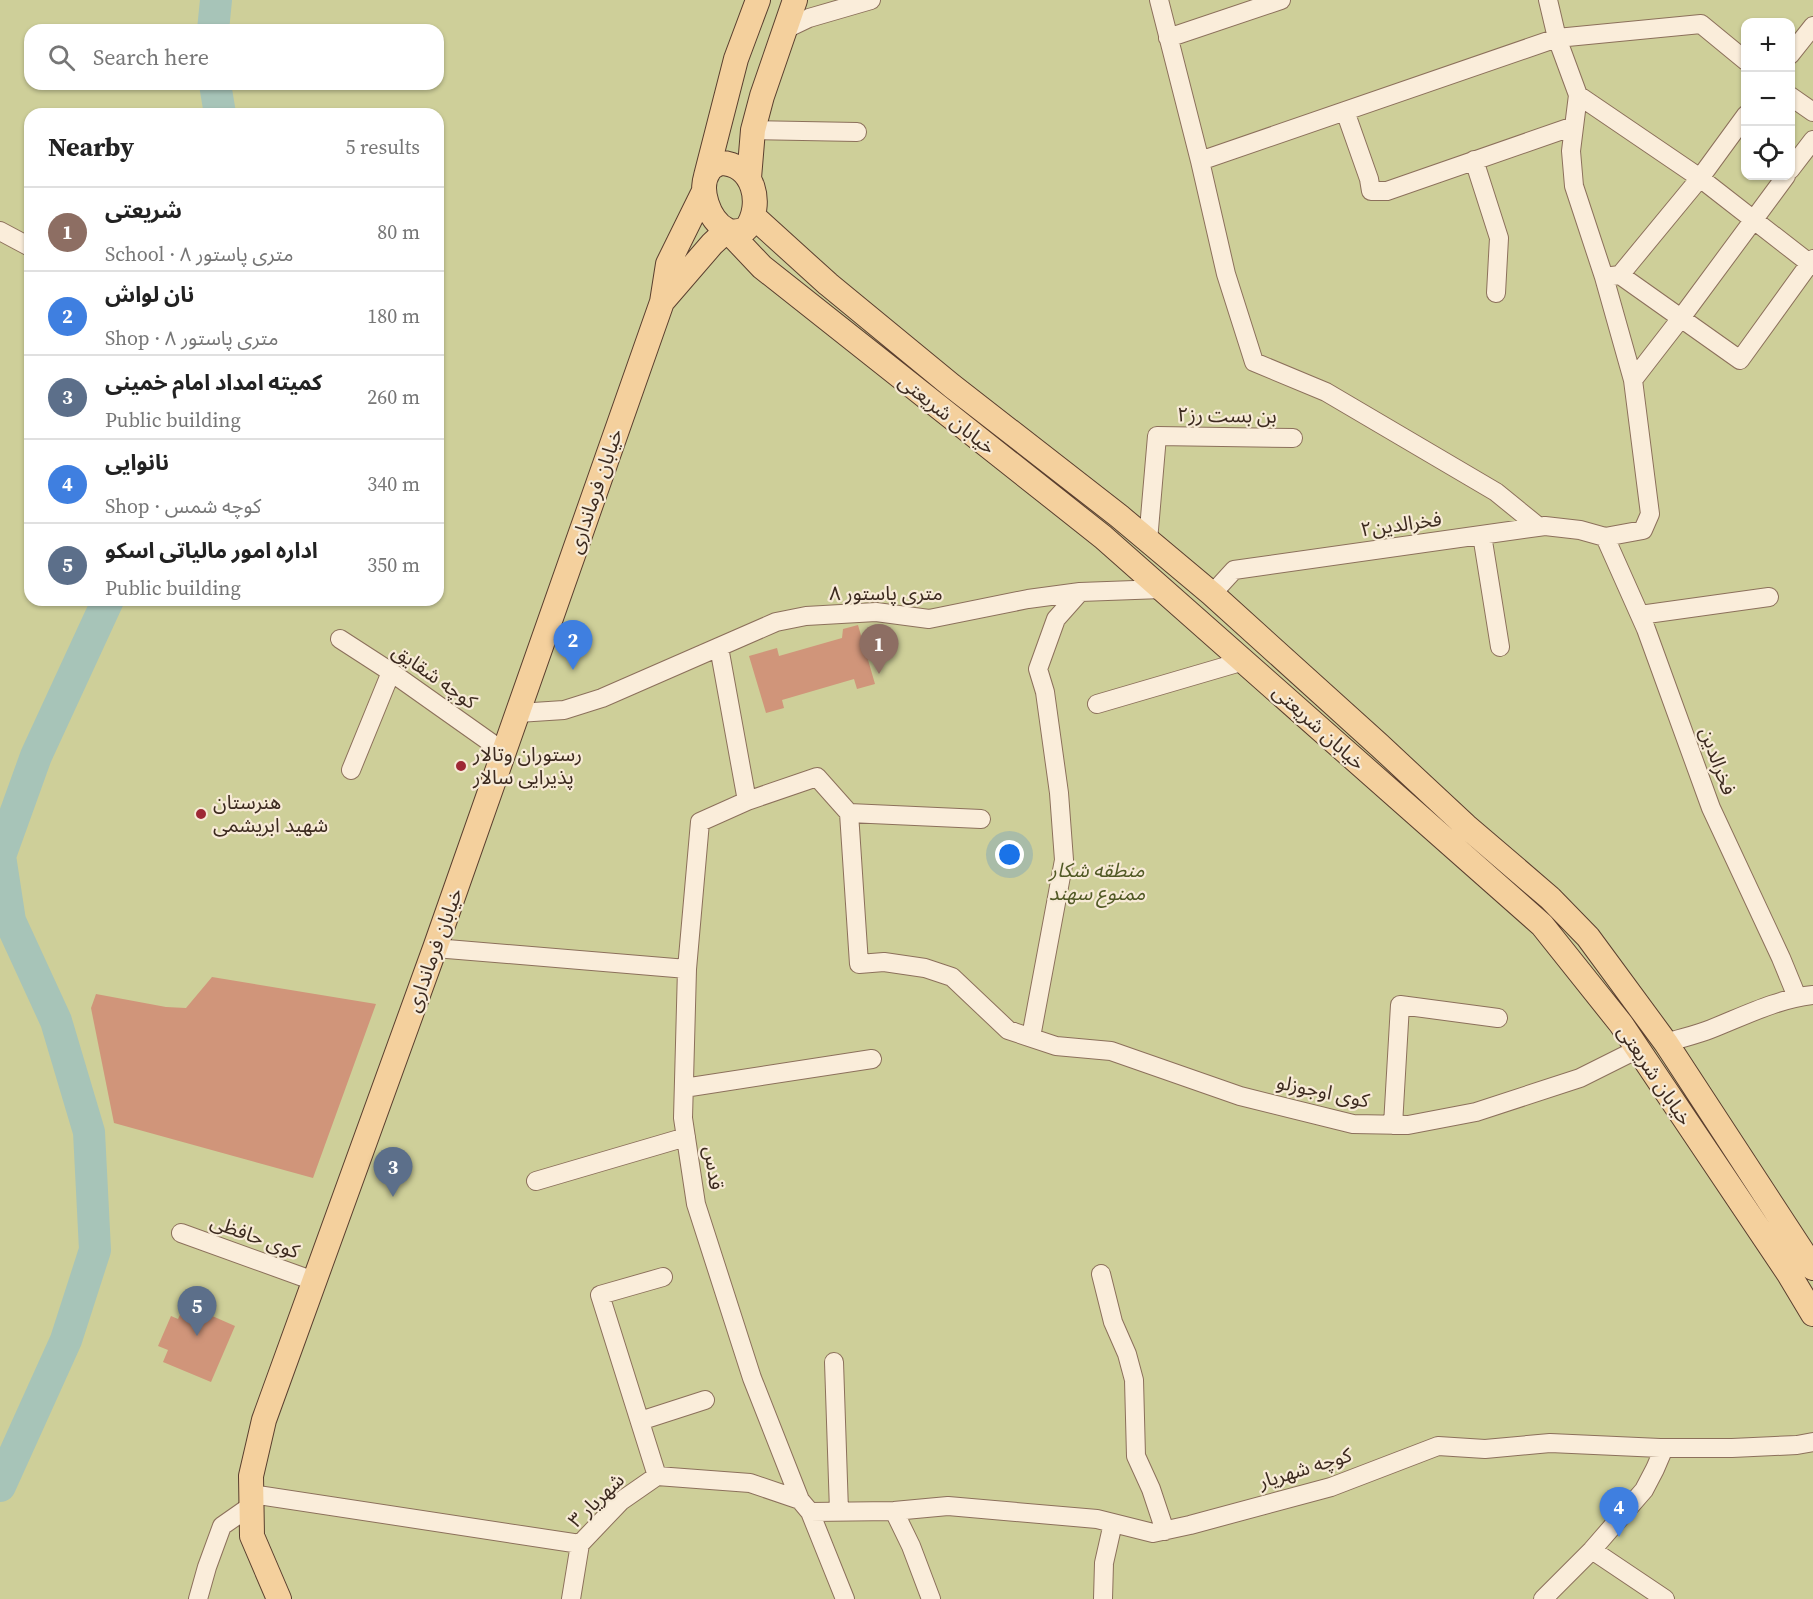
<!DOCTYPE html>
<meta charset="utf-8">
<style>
body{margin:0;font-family:"Source Serif 4","Noto Sans Arabic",serif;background:#f6f6f6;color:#222}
.controls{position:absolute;right:18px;top:18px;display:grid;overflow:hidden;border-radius:12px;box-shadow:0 2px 4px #0004}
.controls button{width:54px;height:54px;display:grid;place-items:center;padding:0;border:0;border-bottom:2px solid #e0e0e0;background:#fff;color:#222;font:30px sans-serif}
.you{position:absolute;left:1010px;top:855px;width:21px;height:21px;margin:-15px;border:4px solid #fff;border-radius:50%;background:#1a73e8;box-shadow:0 0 0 9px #1a73e833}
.badge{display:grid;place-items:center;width:39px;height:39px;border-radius:50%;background:#db2777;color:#fff;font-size:20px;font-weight:700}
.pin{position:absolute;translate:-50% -50px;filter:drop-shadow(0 2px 3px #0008)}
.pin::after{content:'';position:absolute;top:32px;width:21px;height:18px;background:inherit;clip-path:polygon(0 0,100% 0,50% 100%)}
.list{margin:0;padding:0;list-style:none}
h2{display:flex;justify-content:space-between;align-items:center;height:78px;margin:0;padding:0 24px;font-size:26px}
h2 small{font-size:20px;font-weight:400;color:#767676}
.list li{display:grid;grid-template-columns:39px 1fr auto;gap:18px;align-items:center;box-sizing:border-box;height:84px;padding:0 24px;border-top:2px solid #e0e0e0}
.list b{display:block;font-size:22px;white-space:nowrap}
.list p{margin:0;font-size:20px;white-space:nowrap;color:#767676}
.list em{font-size:20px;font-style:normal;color:#767676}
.icon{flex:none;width:33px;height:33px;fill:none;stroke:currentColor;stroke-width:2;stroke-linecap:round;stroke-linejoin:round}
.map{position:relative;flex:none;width:1813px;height:1599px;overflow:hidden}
.search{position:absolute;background:#fff;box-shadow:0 2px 4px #0004;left:24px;top:24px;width:420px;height:66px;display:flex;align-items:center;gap:15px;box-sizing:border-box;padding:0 21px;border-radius:18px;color:#767676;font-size:22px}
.panel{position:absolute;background:#fff;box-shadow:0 2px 4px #0004;left:24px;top:108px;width:420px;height:498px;border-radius:18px}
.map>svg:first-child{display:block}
</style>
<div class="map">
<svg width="1813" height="1599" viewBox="0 0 1813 1599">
<rect width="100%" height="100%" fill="#f0dfc6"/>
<!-- green -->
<path fill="#cecf99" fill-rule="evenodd" d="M0,0H1813V1599H0ZM1746,22H1790V176H1746ZM30,30H438V84H30ZM30,114H438V600H30Z"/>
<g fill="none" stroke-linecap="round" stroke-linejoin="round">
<!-- river -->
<path stroke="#a7c4b8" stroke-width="32" d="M213,30L216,0
M215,84L220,114
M0,1486L66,1340L95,1250L89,1132L56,1021L10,921L0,856L36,756L108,600"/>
</g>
<!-- building -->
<path fill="#d0957a" d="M858,625L875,684L857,689L854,679L782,700L784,708L766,713L749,656L777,648L779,656L842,638L843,629Z
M212,977L376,1004L313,1178L114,1123L91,1008L96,994L166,1007L186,1008Z
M185,1304L235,1326L211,1382L163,1362L168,1350L158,1346L171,1316L178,1319Z"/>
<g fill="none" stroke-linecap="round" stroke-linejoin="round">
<defs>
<path id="minor" d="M1159,0L1200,161L1226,274L1254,362L1326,392L1496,492L1539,527
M786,29L809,18L871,0
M1168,38L1281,0
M1790,55L1813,26
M1578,95L1700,178L1813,266
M1790,96L1813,112
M1345,111L1369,179L1371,191H1387L1574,126
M753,130L857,132
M1474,160L1499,238L1496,293
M1200,161L1557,38L1701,24L1746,61
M1790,170L1813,140
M0,231L30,247
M1620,275L1700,178L1746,115
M1604,277L1620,275L1740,360L1813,259
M1633,380L1681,318L1786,176
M1482,535L1500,647
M1605,537L1646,629L1711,808L1781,958L1797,997
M1148,541L1157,436L1293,438
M1212,594L1234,570L1545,526L1580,530L1605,537L1643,530L1650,514L1633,380L1604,277L1574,186L1571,151L1578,95L1557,38L1548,0
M1640,615L1769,597
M340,639L391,672L504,752
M1097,704L1244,661
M518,713L564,710L602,698L776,622L806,616L876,612L929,619L1028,599L1080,592L1162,589
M351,770L391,672
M747,801L817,777L849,813L859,964L884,962L925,968L952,977L1008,1030L1056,1046L1111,1051L1240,1096L1353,1124L1408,1125L1476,1112L1580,1078L1638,1049
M849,813L981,819
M435,948L687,969L683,1118L696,1204L752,1378L800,1500L810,1512L845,1599
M687,969L700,822L747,801L719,647
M1031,1037L1064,860L1059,793L1045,692L1038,669L1056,619L1080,592
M1666,1043C1681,1038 1696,1035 1711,1029C1744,1016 1777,999 1813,995
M684,1088L872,1059
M1393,1125L1400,1005L1498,1018
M536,1181L686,1137
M181,1233L314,1281
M1101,1274L1113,1322L1127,1354L1134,1380L1136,1456L1151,1489L1165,1531
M834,1362L839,1511
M640,1421L705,1400
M657,1476L600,1295L663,1277
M657,1476L750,1483L800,1500
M252,1494L580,1544
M894,1511L911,1546L931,1599
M810,1512L894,1511L948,1506L1097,1519L1153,1533L1190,1525L1331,1487L1438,1446L1485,1449L1550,1443L1660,1448H1732L1797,1445L1813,1442
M1592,1550L1665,1599
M198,1599L207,1567L222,1526L252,1505
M571,1599L580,1544L621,1501L657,1476
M1103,1599L1104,1563L1113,1523
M1543,1599L1592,1550L1644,1490L1655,1469L1664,1448"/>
<path id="major" d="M720,163C754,163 764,205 746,229C740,231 733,233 727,230C709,221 697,188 709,171C711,167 716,165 720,163Z
M706,176L736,59L758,0
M749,178L753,130L762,96L795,0
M754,217L828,284L952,386L1119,516L1212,594L1379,745L1466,826L1550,898L1588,937L1666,1043L1813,1268
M662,302L712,244L727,230L762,267L1103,537L1542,925L1621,1024L1789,1274L1813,1314
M279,1599L252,1536L251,1476L264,1420L435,948L662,302L668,264L704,191"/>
</defs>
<!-- minor casing -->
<use href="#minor" stroke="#8c705b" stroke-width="20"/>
<!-- major casing -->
<use href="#major" stroke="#5a3f2f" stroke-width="26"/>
<!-- minor -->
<use href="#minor" stroke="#faedda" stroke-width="18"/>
<!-- major -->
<use href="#major" stroke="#f4d09d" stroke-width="24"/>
</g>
<!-- markers -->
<g fill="#9e2835" stroke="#f7ead6" stroke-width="2">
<circle cx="461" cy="766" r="6"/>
<circle cx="201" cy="814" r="6"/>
</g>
<g text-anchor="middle" stroke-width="4.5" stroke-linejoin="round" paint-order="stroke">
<!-- street labels -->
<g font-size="20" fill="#3c2a1f" stroke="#f7ead6">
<text transform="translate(947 414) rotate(38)" y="7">خیابان شریعتی</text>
<text transform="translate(1227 415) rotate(1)" y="7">بن بست رز۲</text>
<text transform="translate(595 491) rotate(-71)" y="7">خیابان فرمانداری</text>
<text transform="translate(1401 524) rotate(-8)" y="7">فخرالدین۲</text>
<text x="886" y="600">۸ متری پاستور</text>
<text transform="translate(435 676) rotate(35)" y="7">کوچه شقایق</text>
<text transform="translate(1319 727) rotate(42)" y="7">خیابان شریعتی</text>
<text transform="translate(1718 761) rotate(70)" y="7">فخرالدین</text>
<text transform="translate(434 950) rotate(-70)" y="7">خیابان فرمانداری</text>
<text transform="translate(1655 1075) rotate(56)" y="7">خیابان شریعتی</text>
<text transform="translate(1323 1091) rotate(12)" y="7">کوی اوجوزلو</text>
<text transform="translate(714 1168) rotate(82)" y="7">قدس</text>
<text transform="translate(255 1236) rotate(20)" y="7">کوی حافظی</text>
<text transform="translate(1305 1468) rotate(-17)" y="7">کوچه شهریار</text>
<text transform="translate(596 1500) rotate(-44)" y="7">شهریار ۳</text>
</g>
<!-- poi labels -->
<g font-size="20" fill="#3c2a1f" stroke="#f7ead6" text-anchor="start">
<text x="473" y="761">رستوران وتالار<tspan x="473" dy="23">پذیرایی سالار</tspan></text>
<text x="213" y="809">هنرستان<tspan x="213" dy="23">شهید ابریشمی</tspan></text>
</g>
<!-- park labels -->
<g font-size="20" font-style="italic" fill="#515925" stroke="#f7ead6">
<text x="1097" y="877">منطقه شکار<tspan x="1097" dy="23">ممنوع سهند</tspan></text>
</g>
</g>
</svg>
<div class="controls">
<button>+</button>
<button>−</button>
<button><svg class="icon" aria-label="locate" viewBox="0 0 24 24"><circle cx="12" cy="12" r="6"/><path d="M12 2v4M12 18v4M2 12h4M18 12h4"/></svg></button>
</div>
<div class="you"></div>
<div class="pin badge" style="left:879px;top:674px;background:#8d6e63">1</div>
<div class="pin badge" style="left:573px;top:670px;background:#3f7fe0">2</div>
<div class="pin badge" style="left:393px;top:1197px;background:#5c6f8a">3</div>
<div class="pin badge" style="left:1619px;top:1537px;background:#3f7fe0">4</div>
<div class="pin badge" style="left:197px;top:1336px;background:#5c6f8a">5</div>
<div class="search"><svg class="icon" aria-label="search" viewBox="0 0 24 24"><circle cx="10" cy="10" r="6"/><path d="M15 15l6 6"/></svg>Search here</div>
<section class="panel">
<h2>Nearby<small>5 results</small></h2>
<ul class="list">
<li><span class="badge" style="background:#8d6e63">1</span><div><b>شریعتی</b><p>School · ۸ متری پاستور</p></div><em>80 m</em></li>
<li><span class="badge" style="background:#3f7fe0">2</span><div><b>نان لواش</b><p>Shop · ۸ متری پاستور</p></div><em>180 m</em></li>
<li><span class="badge" style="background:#5c6f8a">3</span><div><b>کمیته امداد امام خمینی</b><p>Public building</p></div><em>260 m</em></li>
<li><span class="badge" style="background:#3f7fe0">4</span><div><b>نانوایی</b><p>Shop · کوچه شمس</p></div><em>340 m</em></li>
<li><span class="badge" style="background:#5c6f8a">5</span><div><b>اداره امور مالیاتی اسکو</b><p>Public building</p></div><em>350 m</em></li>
</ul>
</section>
</div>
